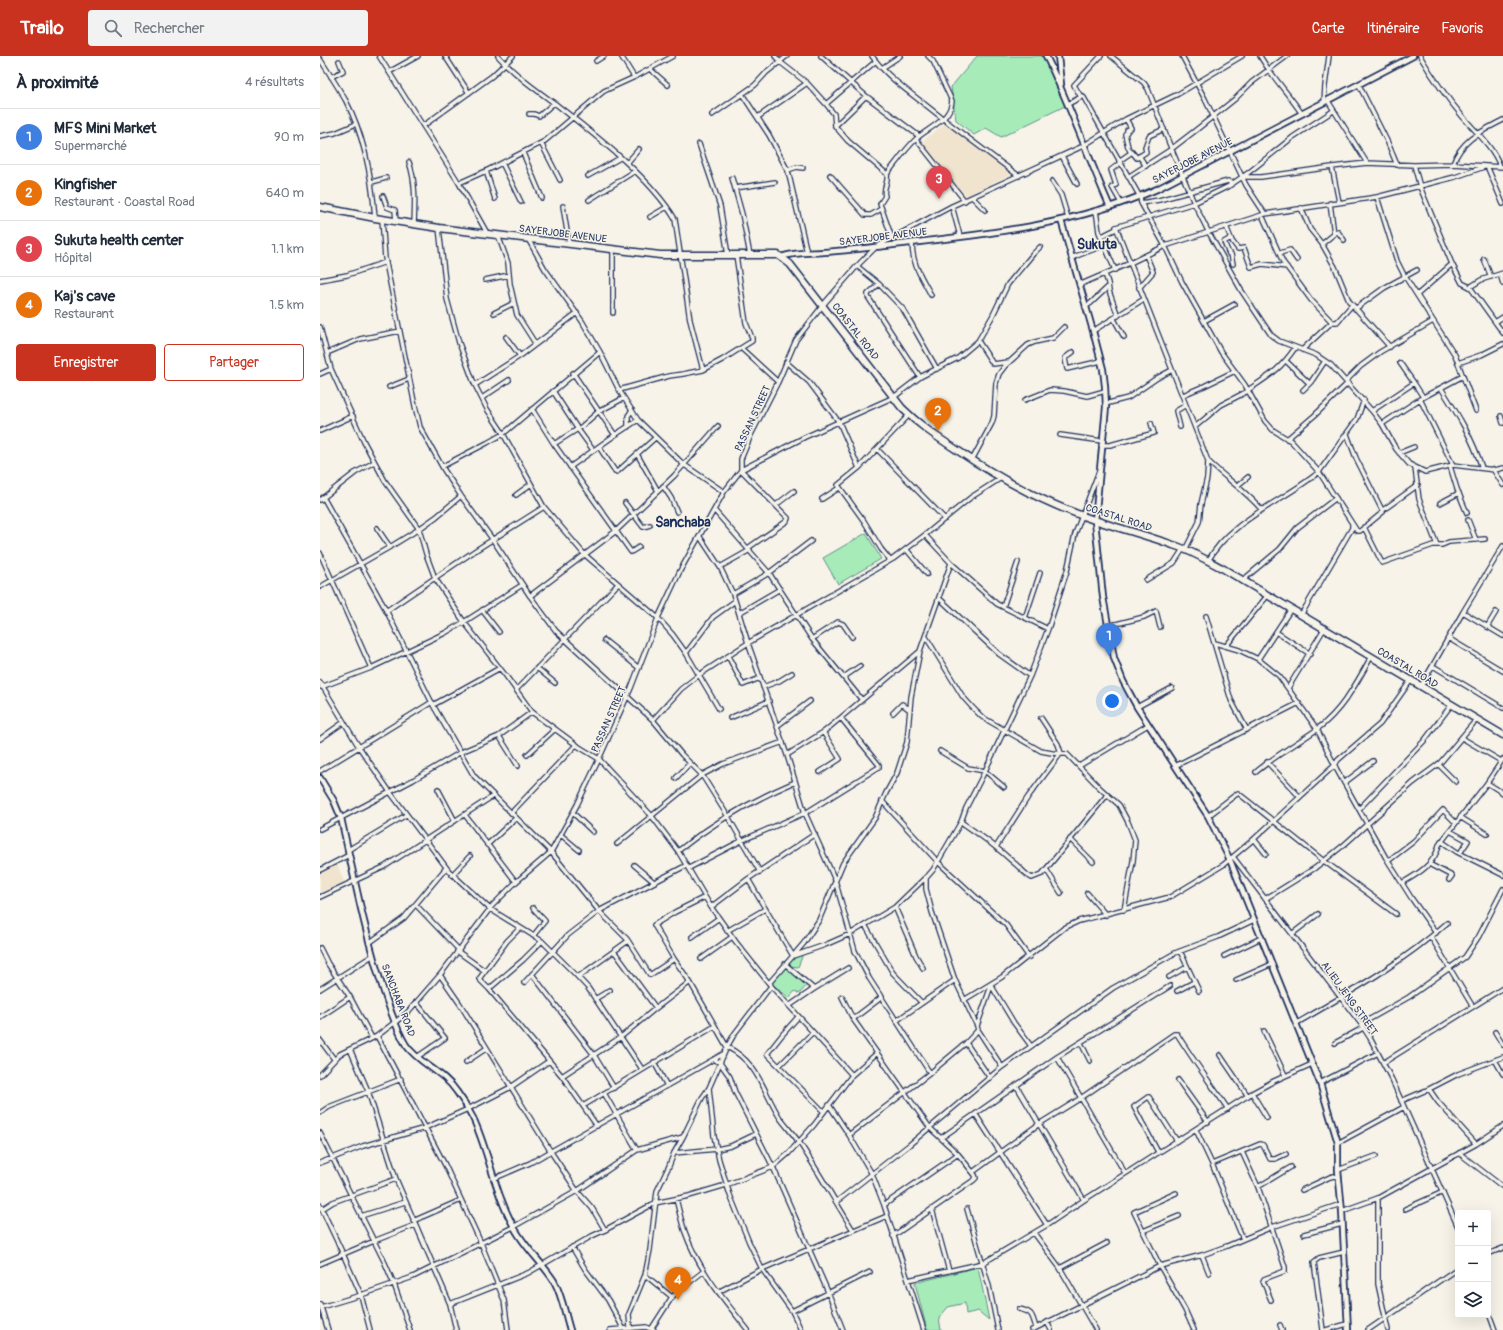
<!DOCTYPE html>
<html lang="fr">
<meta charset="utf-8">
<style>
body{margin:0;font-family:Pangolin,sans-serif;background:#f2f2f3;color:#1f2937}
.controls{position:absolute;right:12px;bottom:12px;display:grid;overflow:hidden;border-radius:4px;box-shadow:0 4px 16px #0002}
.controls button{width:36px;height:36px;display:grid;place-items:center;padding:0;border:0;border-bottom:1px solid #e0e1e3;background:#fff;color:#1f2937;font:20px sans-serif}
.you{position:absolute;left:792px;top:645px;width:14px;height:14px;margin:-10px;border:3px solid #fff;border-radius:50%;background:#1a73e8;box-shadow:0 0 0 6px #1a73e833}
.badge{display:grid;place-items:center;width:26px;height:26px;border-radius:50%;background:#c8321e;color:#fff;font-size:13px;font-weight:700}
.pin{position:absolute;translate:-50% -33px;filter:drop-shadow(0 1px 2px #0008)}
.pin::after{content:'';position:absolute;top:21px;width:14px;height:12px;background:inherit;clip-path:polygon(0 0,100% 0,50% 100%)}
.list{margin:0;padding:0;list-style:none}
h2{display:flex;justify-content:space-between;align-items:center;height:52px;margin:0;padding:0 16px;font-size:17px}
h2 small{font-size:13px;font-weight:400;color:#747a83}
.list li{display:grid;grid-template-columns:26px 1fr auto;gap:12px;align-items:center;box-sizing:border-box;height:56px;padding:0 16px;border-top:1px solid #e0e1e3}
.list b{display:block;font-size:15px;white-space:nowrap}
.list p{margin:0;font-size:13px;white-space:nowrap;color:#747a83}
.list em{font-size:13px;font-style:normal;color:#747a83}
.actions{display:flex;gap:8px;padding:12px 16px}
.actions a{flex:1;padding:9px 0;border:1px solid #c8321e;border-radius:4px;text-align:center;font-size:14px;color:#c8321e}
.actions .main{background:#c8321e;color:#fff}
.icon{flex:none;width:22px;height:22px;fill:none;stroke:currentColor;stroke-width:2;stroke-linecap:round;stroke-linejoin:round}
.map{position:relative;flex:none;width:1183px;height:1274px;overflow:hidden}
header{display:flex;align-items:center;gap:24px;box-sizing:border-box;height:56px;padding:0 20px;background:#c8321e;color:#fff}
header strong{font-size:19px}
nav{display:flex;gap:22px;margin-inline-start:auto;font-size:14px}
.search{width:280px;height:36px;background:#f2f2f3;display:flex;align-items:center;gap:10px;box-sizing:border-box;padding:0 14px;border-radius:4px;color:#747a83;font-size:15px}
main{display:flex}
aside{flex:1;background:#fff}
.map>svg:first-child{display:block}
</style>
<header>
<strong>Trailo</strong>
<div class="search"><svg class="icon" aria-label="search" viewBox="0 0 24 24"><circle cx="10" cy="10" r="6"/><path d="M15 15l6 6"/></svg>Rechercher</div>
<nav><a>Carte</a><a>Itinéraire</a><a>Favoris</a></nav>
</header>
<main>
<aside>
<h2>À proximité<small>4 résultats</small></h2>
<ul class="list">
<li><span class="badge" style="background:#3f7fe0">1</span><div><b>MFS Mini Market</b><p>Supermarché</p></div><em>90 m</em></li>
<li><span class="badge" style="background:#e8710a">2</span><div><b>Kingfisher</b><p>Restaurant · Coastal Road</p></div><em>640 m</em></li>
<li><span class="badge" style="background:#e0444e">3</span><div><b>Sukuta health center</b><p>Hôpital</p></div><em>1.1 km</em></li>
<li><span class="badge" style="background:#e8710a">4</span><div><b>Kaj's cave</b><p>Restaurant</p></div><em>1.5 km</em></li>
</ul>
<div class="actions"><a class="main">Enregistrer</a><a>Partager</a></div>
</aside>
<div class="map">
<svg width="1183" height="1274" viewBox="0 0 1183 1274">
<rect width="100%" height="100%" fill="#f7f3e8"/>
<filter id="ink" filterUnits="userSpaceOnUse"><feTurbulence type="fractalNoise" baseFrequency=".025" numOctaves="2"/><feDisplacementMap in="SourceGraphic" scale="8" xChannelSelector="R" yChannelSelector="G"/><feConvolveMatrix kernelMatrix="1 2 1 2 8 2 1 2 1" color-interpolation-filters="sRGB"/></filter>
<g filter="url(#ink)">
<!-- built -->
<path fill="#f1e4cf" d="M627,66L695,116L646,140L600,87Z
M16,805L24,826L0,837V812Z"/>
<!-- green -->
<path fill="#a7ecb8" stroke="#618e8b" d="M657,0H723L745,50L681,81L666,72L654,79L636,64L631,31Z
M546,477L561,503L518,528L503,502Z
M480,896L482,901L478,911L471,910L470,914L487,929L479,938L475,935L469,942L450,926L473,900Z
M658,1211L669,1264L658,1255L646,1258L645,1247L628,1251L619,1262L621,1274H607L595,1227Z"/>
<g fill="none" stroke-linecap="round" stroke-linejoin="round">
<defs>
<path id="minor" d="M59,0L139,127L167,177
M125,0L149,37
M178,0C195,19 216,34 237,49C275,79 330,121 355,163L370,264L383,314
M301,0L314,21
M455,0L460,6L487,27L506,48L514,58L515,70L528,85L567,118C576,107 584,95 595,84C607,72 630,65 632,45L613,5L608,0
M501,0L546,40L599,80
M552,0C566,20 588,35 607,50C637,74 668,97 699,120
M791,0L824,27L828,33L849,87L874,147L888,175L921,234L951,279L959,285L996,299L1011,309L1052,355L1062,368L1076,393L1089,408L1105,416L1133,409L1175,414L1183,412
M862,0L885,43L926,129L945,158
M940,0C952,21 969,38 982,58
M1100,0C1113,22 1127,42 1143,61C1156,76 1173,91 1180,110
M0,3C9,17 18,31 26,45C45,81 52,122 55,162
M276,5L284,0
M562,12L580,0
M330,13L348,29
M69,16L98,0
M11,21L23,15L19,5
M1039,29L1068,87L1077,109
M422,38L449,79L468,115L487,197
M761,41L754,29L781,0
M1008,45L1047,107
M1004,47L1005,30L1009,0
M506,48L556,5
M748,48L763,40L820,141L821,147L845,190L862,226L901,296L925,329L945,365L953,374L971,385L999,416C964,445 910,464 888,505
M209,58H214L219,60L234,47
M392,59L435,29L446,17L467,0
M438,61L487,27
M806,63L811,72L807,74V76L805,78L808,91L811,97
M103,70L172,20L193,0
M515,70L546,40
M0,80L15,77L36,68
M596,83L645,145
M221,87L240,124
M379,88L400,150L408,199
M203,97L222,142
M742,100L757,128
M819,100L826,110
M799,105L812,96L817,102L826,96L825,91L829,80L844,73
M89,106C96,126 95,146 94,168
M182,107L201,146
M307,107L319,93
M800,107L791,114L796,129L792,131L801,147
M1133,108C1141,84 1162,75 1183,64
M1094,109L1100,131L1132,208L1142,227L1150,231L1183,277
M1012,111L1019,146
M468,114L477,111L483,112
M166,115L175,143
M567,118C569,126 562,133 565,140L560,148L572,182
M510,119L545,159H551L561,153
M268,120L300,102
M808,121L850,94L876,74L915,43L931,27L967,0
M923,121H941L1012,111L1047,107L1094,109L1133,108L1183,111
M412,122L422,158L430,199
M732,125L741,139L748,162
M52,126L66,122
M139,127L166,115L225,85L284,35L317,20L353,0
M415,132L455,126
M63,140L67,151L75,154L76,165
M1057,141L1077,205L1084,219L1135,299L1156,355
M653,142L665,154
M269,144L315,115
M821,147L839,144L908,125L911,127
M243,150L249,188
M632,150L640,180
M981,152L990,173L1002,188L1015,211L1029,245L1070,291
M776,154L779,176L795,214
M942,159L963,206L991,244L1012,266H1017L1032,249
M330,161L347,151
M62,163L65,202L95,350L100,371L124,414L141,440L173,484L210,540L236,575L333,664L362,699L382,719L407,759L440,816
M906,170L912,185L918,193L924,192L931,211L942,208L967,211
M119,172L127,243L139,287L154,327L167,353L181,374L224,451L264,498L338,562L353,579L366,597L399,653
M1014,177L1018,176L1024,184
M178,179L188,207L190,228L197,259L215,287
M782,180L796,173
M911,182L904,186L909,198H911L913,208
M208,183L225,213L262,265L280,296L299,334L318,364L363,408L404,436
M592,186C592,209 601,220 611,239
M1002,188L1014,178L1010,147
M293,193V257
M960,197L970,194L977,204
M751,202L785,189
M1164,203L1171,221
M537,210L559,228L548,238V241L600,321
M785,218L788,227L789,235L798,260
M1180,218L1183,228
M0,224L27,219L66,206
M165,224L189,219
M559,228L583,253L617,313
M759,229L810,207L845,190L945,158L1057,141L1135,121L1167,110L1183,148
M1150,231L1161,224L1183,217
M819,232L833,216L826,199
M1097,239L1132,208
M765,251L771,247L788,231
M1035,253L1064,232L1097,214
M174,257L194,247
M794,263L804,281
M884,265L915,248
M1175,266L1183,261
M0,271L11,313L44,386L65,425L99,473L106,498L115,522L144,566L186,620L212,656L258,690
M773,275L824,243
M186,281L200,300
M658,285L673,308L688,306
M422,293L458,326
M982,294L1012,266
M753,296L745,302L747,313L781,305
M7,297L40,283L80,275
M966,305L989,327
M466,306L489,326L519,366L539,412
M1080,307L1094,327L1103,341
M1138,307L1161,299L1183,288
M253,317L295,379
M0,318L11,313
M1026,325L1041,310L1060,296L1113,265
M155,329L200,300L257,257
M69,331L89,323
M1121,332C1137,357 1153,383 1162,412
M299,334L349,320L363,318L383,314L402,304L432,285V282L426,267L416,199
M928,334C949,320 960,314 975,292
M983,334L991,326L1005,305
M233,335L257,372L273,394
M863,339L884,330L915,315
M162,342L189,324
M1100,343L1133,409
M705,344L730,334L744,335L767,340L785,335
M785,348L808,342L837,322L852,314
M212,353L234,388L311,496L319,491
M1052,355L1094,327
M1181,360L1183,367
M1062,368L1100,343L1143,320
M308,371V360L312,354
M860,371L856,355L866,349
M875,371L901,349L928,335
M0,375L33,360
M1027,378L1036,402L1063,456L1040,475H1037L999,416L1037,363L1044,344
M740,379L782,385
M967,383L995,359L1028,327
M234,388L261,371L278,356L304,342
M781,389H790L834,377L831,367
M279,391L295,415L297,416L335,382
M557,393L625,463
M1079,397L1094,391
M317,398L338,435
M652,404L672,367L674,360L676,327L679,318L685,310L708,289L715,286L733,282L744,271
M888,405C905,422 926,435 941,453
M123,410L167,387L183,378L280,296
M1130,410L1137,433L1147,457
M250,411L295,379L318,364
M1095,412L1099,443L1117,489
M1173,413L1183,429
M343,430L351,442L357,456
M917,430L928,421
M196,439L211,428
M3,441L65,552L113,649L154,720L231,796L279,855L307,883L330,919L354,903
M502,443L519,432
M0,444L35,417L54,406
M305,447L323,471L330,469
M1120,447L1139,437
M456,449L474,435
M394,454L449,517L492,583L542,644
M1063,454L1098,429
M1148,464L1156,484
M1044,471L1062,507L1113,489H1122L1129,486L1165,483
M57,472L70,491
M605,479L631,507L677,548L728,573
M380,481L400,511L413,538L428,587L467,699L485,757L515,824L535,895L549,922L610,1017
M428,492L467,465L468,462L421,414L485,381L574,341L600,321L638,302L658,285L672,261L688,228L713,198L720,191
M586,493L607,518
M865,494L879,466L881,448L887,422L888,405L796,171L874,147L909,130L928,117L973,81L1013,55
M0,497L51,612
M570,504L561,493L544,465L518,429L539,412L589,359
M400,511L430,494
M826,524L854,507L863,493
M923,524L960,493L977,472L1016,442
M0,531L70,491L99,473L116,461L141,440
M413,538L449,517L491,485
M210,540L296,475L354,420L398,370
M619,542L679,598L710,620
M683,551L698,506
M162,554L179,576
M66,555L156,494L224,451
M1143,556L1183,580
M419,557L460,533
M981,559L1032,472V468
M886,560L911,644L927,674
M705,562L720,517
M788,570L824,561L836,555L840,571
M1167,571L1176,556
M956,576L990,598
M606,581L643,641L652,651L662,661L721,695L732,697L747,698L780,732L799,749L808,766L815,784L813,805L804,854
M1128,582L1183,615
M492,583L518,566L523,568L532,581
M284,584L319,612
M895,587L919,594L938,603L959,620L997,673L1017,714L1066,802L1092,843L1116,877
M906,590L948,539
M366,597L393,561L415,545
M408,600L423,629L440,622
M938,603L971,553
M1113,610L1183,652
M217,612L235,627
M524,621L540,610
M0,626L39,691L70,736L129,815L170,853L222,885L255,918L268,932L322,1013
M1101,630L1143,556L1183,490
M1,631L51,612L125,577L144,566L202,529
M443,631L459,625L472,617
M968,632L1004,573
M196,634L298,528
M113,649L180,612
M817,651L852,632
M573,657L582,648L590,654
M410,662L449,645
M333,664L361,633L379,619L428,587L573,503L605,479L650,442L681,422
M457,670L490,645
M179,680L198,710
M1142,682L1181,705
M0,683L24,666
M620,695L648,712L665,715L684,731
M207,699L235,673
M467,699L505,675L599,596
M947,706L980,741
M1118,708L1136,726
M759,710L828,669
M855,710L979,647
M0,715L112,646
M500,716L520,703L503,676
M936,716C955,700 976,688 996,674C1021,656 1037,627 1051,601
M356,722L370,707
M1024,727L1053,705
M1167,727L1183,737
M118,733L135,765
M562,745L618,806L686,869L709,901
M1039,753L1104,685L1132,648
M191,757L256,689L279,703L331,759L358,795L391,851L416,886L451,930L532,1019
M253,757L273,776
M145,759L196,826
M888,760L918,737L1004,805L1076,858
M1140,761L1167,778
M641,766C659,778 677,791 693,806C700,811 704,818 712,822L722,818L787,739
M0,773L93,724L141,696L179,680L212,656
M1130,775L1148,785L1140,797
M241,779L259,794
M750,783L773,806
M934,783L946,798
M1121,785L1137,796L1183,819
M297,788L382,719L403,708L463,686
M167,789L196,762
M676,791L708,741L741,697L738,688L721,662
M28,794L86,759
M358,795C394,766 433,744 475,726
M914,802L1041,968L1050,982L1072,1024L1138,1171
M1068,805L1094,785L1123,754L1136,767
M1109,808L1132,820L1129,824
M314,809L334,826
M369,812L421,785L487,756L559,711V709L521,662
M726,813L741,837
M0,814L29,799
M132,819L150,800
M428,823L473,900L484,887L499,864L523,807L555,762L566,737L577,717L587,686L591,641L600,595L631,507
M1082,827C1098,818 1115,808 1119,789L1167,727L1183,703
M767,837L786,859
M0,841L64,811L173,740
M385,841L355,856L334,869L354,903L370,926L407,991C438,1006 443,1035 460,1062C466,1070 473,1078 479,1086C498,1115 515,1145 533,1174
M945,843L995,812L1025,788L1093,727L1120,707L1157,663
M96,849L139,894
M391,851L428,823L495,778
M575,851L596,900L603,912
M545,869L573,917L602,947
M200,872L187,885L159,923L169,933L242,1020L277,1070
M407,875L445,853
M972,878L998,858
M213,880L225,865L213,852
M372,881L399,862
M1111,881L1153,951
M49,887L84,862L126,812
M0,892L8,908L30,941L52,982
M137,895L165,915
M294,895L336,952
M860,895L879,935
M904,900L941,882
M381,903L412,881
M465,908L494,933L528,912
M212,918L274,999L294,1032
M120,919L140,948L231,1096L257,1135L272,1152L285,1174
M258,921L308,885
M849,921L867,911
M916,924L952,908
M204,927L248,879L279,855L367,809
M671,929L694,967L711,990
M0,933L52,900
M169,933L203,904L222,885
M857,935L874,926
M522,941L533,963L610,1072L638,1098L655,1119L656,1122L654,1124L573,1180
M275,943L290,934
M644,944L682,921L744,872L759,865L850,841L903,809L934,783L1015,709L1018,704L1060,668L1091,624
M96,946L125,982L97,1001
M469,950L494,933
M0,961L30,941
M478,961L462,979L447,998L504,1056
M533,963L562,941
M576,965L635,924
M977,967C1029,937 1082,907 1127,867
M1041,968L1089,941L1145,901L1159,880L1183,833
M657,970L635,924L612,856L606,833V822L613,814L641,766L646,752L665,715L710,620L728,573L747,515L755,478L779,415
M658,974L682,1011
M944,975L965,1019
M1175,976L1183,989
M57,980L125,1109L161,1187L184,1244L188,1274
M0,984L14,1003
M646,987L670,1022
M761,987L770,1005
M1015,987L1043,972
M30,993L48,1035L76,1123L130,1248L136,1274
M900,999L928,1040
M737,1001L805,1117
M394,1003L400,1007L410,1021L415,1036L453,1111L508,1236L523,1274
M1175,1004L1183,1018
M146,1006L167,992
M334,1006L347,1030
M1063,1007L1183,932
M459,1010L493,976
M0,1019L20,998L57,980L87,957L120,919L172,850L196,826L231,796L257,749L279,703L311,632L338,562L360,515L404,436L421,414V403L431,379L458,326L476,284L503,249L537,210L556,191L572,182L632,150L763,90L806,63L858,38L922,0
M242,1020L301,981L336,952L370,926
M858,1024L888,1066
M1000,1027L1058,997
M696,1029L764,1144
M389,1032L394,1080L399,1104L410,1139L429,1186L442,1213L472,1255L481,1274
M1109,1033L1118,1046L1156,1088
M284,1037L317,1094
M932,1037L947,1062
M1081,1045L1109,1033L1138,1018L1183,1001
M509,1049L529,1079L552,1118L564,1149L604,1274
M263,1050L395,970
M0,1057L9,1051L81,1023
M656,1059L727,1169L764,1144L932,1037L954,1025L992,1008
M876,1074L892,1108L923,1183
M0,1077L65,1207L74,1228L90,1274
M529,1079L610,1017L646,987L658,974L657,970L671,930
M621,1082L737,1001L850,930
M1018,1087L1084,1051
M838,1096L814,1051L828,1041H829L857,1085
M922,1096L938,1131L965,1211V1215L944,1223L943,1225L951,1244
M354,1097L397,1093L411,1090L436,1078
M1139,1097L1183,1131
M0,1107L43,1090L105,1072L148,1053L191,1031L229,1005
M892,1108L940,1088L943,1089L950,1103H955L966,1098
M1018,1114L1056,1100
M653,1116L719,1068L761,1042L854,978H857C873,1004 891,1028 908,1053
M173,1123L210,1107L403,998
M938,1131L971,1111
M982,1134L1010,1121L1014,1120L1019,1122
M856,1137L814,1156L823,1175L859,1160
M1058,1142V1228L1068,1274
M356,1143C359,1154 361,1165 365,1176C378,1213 404,1244 428,1274
M516,1146L589,1089L682,1011L793,932L855,897L898,881L934,864
M0,1149L23,1198L41,1239L50,1274
M564,1149L638,1098
M2,1153L13,1146L76,1123
M612,1153L629,1215
M647,1153L669,1230L678,1274
M1085,1153L1123,1136
M1022,1155L1058,1142L1156,1088L1183,1070
M41,1160L85,1146
M93,1165L141,1144
M714,1177L740,1212L776,1274
M984,1178L1022,1168
M252,1191L265,1213L288,1244L303,1272
M1168,1198L1183,1192
M882,1199L889,1217
M0,1208L54,1185L95,1169
M740,1212L787,1187
M325,1219L352,1241
M588,1224L663,1207L727,1169
M398,1236L442,1213L567,1160
M0,1248L8,1274
M130,1248L208,1217L272,1180L285,1174L335,1147L369,1140L406,1129L453,1111L468,1098L494,1069L532,1019L556,998
M1,1251L41,1239L93,1221L193,1171L257,1135L317,1094L363,1081
M699,1253C713,1256 712,1259 716,1272
M472,1255L550,1216
M1168,1255L1175,1274
M727,1266L731,1274
M960,1269L962,1274
M310,1271L309,1258L325,1219L330,1194L337,1135L349,1110L354,1097L363,1081L382,1042L389,1032L407,991L415,977L451,930L450,926L473,900L505,889L530,878L575,851L606,821
M332,1272L352,1241L366,1229L384,1215
M290,1274L326,1271L334,1274
M712,1274L840,1210L823,1175
M874,1274L865,1254L840,1210L882,1199L907,1190L952,1171L1021,1148
M1003,1274L994,1206L999,1202L1024,1196
M1006,1274L1027,1268
M1048,1274L1138,1212"/>
<path id="tertiary" d="M726,0C750,49 768,101 790,151
M738,0L741,28
M741,164L773,275L783,313L785,330L786,351L775,465L783,541L794,602L803,625L817,651L888,760L910,804L1000,1027L1018,1087V1114L1022,1155L1028,1274
M461,201C474,196 490,197 504,196C521,195 538,193 555,191C649,180 749,172 837,133L1093,0
M0,722L14,745L21,762C34,820 45,879 64,936C70,953 76,973 86,989C99,1008 123,1015 137,1036C143,1044 148,1052 153,1062C169,1096 174,1135 193,1169C203,1190 222,1206 234,1225C242,1239 245,1258 250,1274"/>
<path id="primary" d="M0,151L55,162L119,172L340,199H458L470,208L582,352C599,369 617,381 637,394C677,421 718,444 763,460C793,471 823,478 853,489C870,494 886,504 902,512L1183,679"/>
</defs>
<!-- minor casing -->
<use href="#minor" stroke="#1b2f5e" stroke-width="6"/>
<!-- tertiary casing -->
<use href="#tertiary" stroke="#1b2f5e" stroke-width="8"/>
<!-- primary casing -->
<use href="#primary" stroke="#1b2f5e" stroke-width="9"/>
<!-- minor -->
<use href="#minor" stroke="#f7f3e8" stroke-width="3.5"/>
<!-- tertiary -->
<use href="#tertiary" stroke="#f7f3e8" stroke-width="4.5"/>
<!-- primary -->
<use href="#primary" stroke="#f7f3e8" stroke-width="6"/>
</g>
</g>
<g text-anchor="middle" stroke-width="3" stroke-linejoin="round" paint-order="stroke">
<!-- street labels -->
<g font-size="10" fill="#1b2f5e" stroke="#f7f3e8">
<text transform="translate(872 104) rotate(-27)" y="4">SAYERJOBE AVENUE</text>
<text transform="translate(243 177) rotate(7)" y="4">SAYERJOBE AVENUE</text>
<text transform="translate(563 180) rotate(-7)" y="4">SAYERJOBE AVENUE</text>
<text transform="translate(536 275) rotate(52)" y="4">COASTAL ROAD</text>
<text transform="translate(432 362) rotate(-65)" y="4">PASSAN STREET</text>
<text transform="translate(799 461) rotate(18)" y="4">COASTAL ROAD</text>
<text transform="translate(1088 611) rotate(31)" y="4">COASTAL ROAD</text>
<text transform="translate(288 663) rotate(-66)" y="4">PASSAN STREET</text>
<text transform="translate(1030 942) rotate(54)" y="4">ALIEU JENG STREET</text>
<text transform="translate(79 944) rotate(69)" y="4">SANCHABA ROAD</text>
</g>
<!-- district labels -->
<g font-size="14" font-weight="bold" fill="#1b2f5e" stroke="#f7f3e8">
<text x="777" y="193">Sukuta</text>
<text x="363" y="471">Sanchaba</text>
</g>
</g>
</svg>
<div class="controls">
<button>+</button>
<button>−</button>
<button><svg class="icon" aria-label="layers" viewBox="0 0 24 24"><path d="M12 4l9 5-9 5-9-5zM3 14l9 5 9-5"/></svg></button>
</div>
<div class="you"></div>
<div class="pin badge" style="left:789px;top:600px;background:#3f7fe0">1</div>
<div class="pin badge" style="left:618px;top:375px;background:#e8710a">2</div>
<div class="pin badge" style="left:619px;top:143px;background:#e0444e">3</div>
<div class="pin badge" style="left:358px;top:1244px;background:#e8710a">4</div>
</div>
</main>
